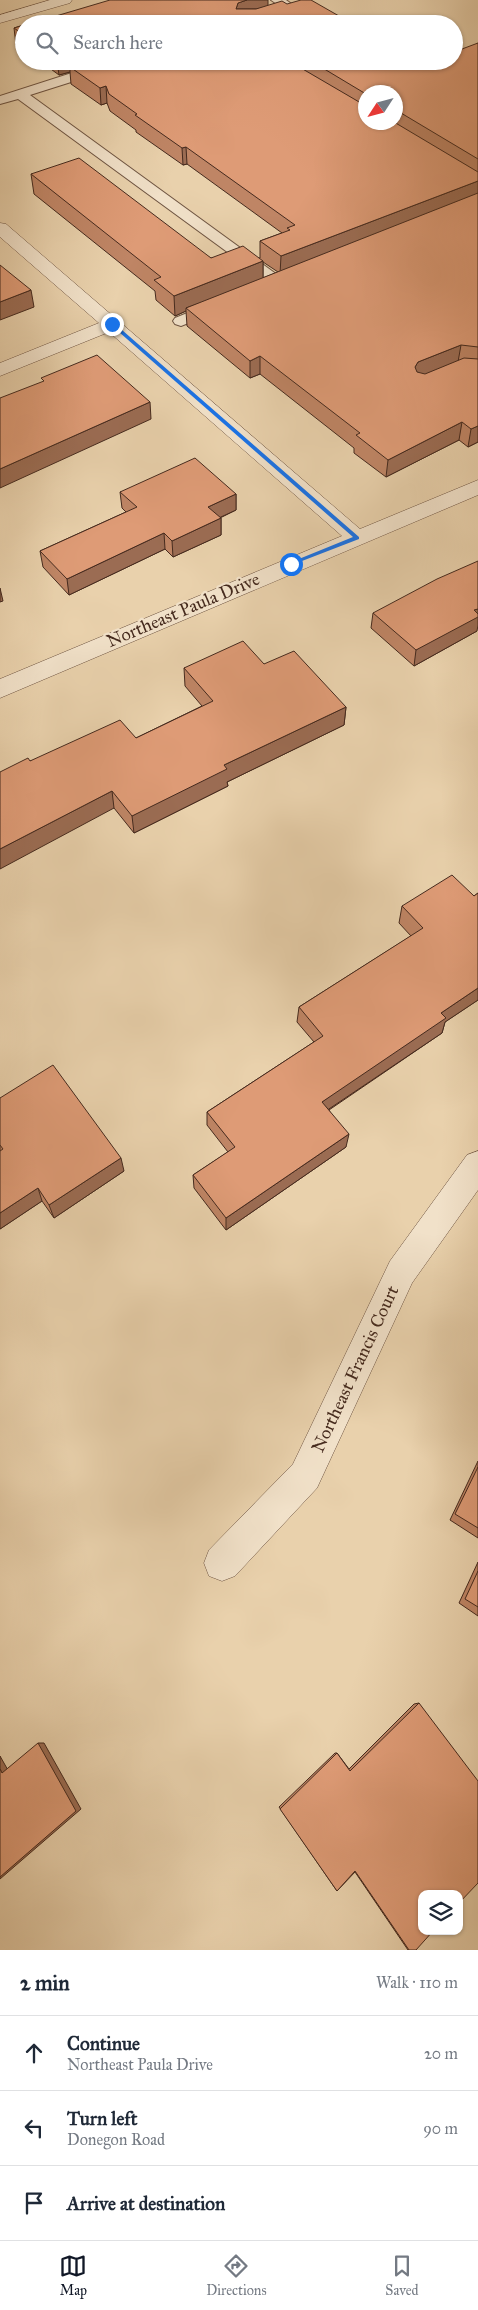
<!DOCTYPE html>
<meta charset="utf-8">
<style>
body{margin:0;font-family:"IM FELL Great Primer",serif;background:#f6f6f7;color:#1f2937}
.controls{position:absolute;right:15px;bottom:15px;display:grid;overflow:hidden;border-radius:10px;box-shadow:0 1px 4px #0004}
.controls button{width:45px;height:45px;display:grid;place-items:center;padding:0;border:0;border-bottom:1px solid #e0e1e3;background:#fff;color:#1f2937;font:25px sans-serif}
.compass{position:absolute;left:358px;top:85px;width:45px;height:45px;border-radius:50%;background:#fff;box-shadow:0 1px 4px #0004;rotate:234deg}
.stop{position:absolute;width:15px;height:15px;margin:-11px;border:4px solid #1a73e8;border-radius:50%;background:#fff}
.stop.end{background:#1a73e8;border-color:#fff;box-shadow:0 1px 5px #0008}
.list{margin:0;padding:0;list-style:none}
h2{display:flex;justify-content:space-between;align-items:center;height:65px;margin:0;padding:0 20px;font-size:21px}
h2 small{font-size:16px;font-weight:400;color:#747a83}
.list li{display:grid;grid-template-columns:32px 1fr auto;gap:15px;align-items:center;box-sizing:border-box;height:75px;padding:0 20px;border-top:1px solid #e0e1e3}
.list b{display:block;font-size:19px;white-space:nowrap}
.list p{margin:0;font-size:16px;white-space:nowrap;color:#747a83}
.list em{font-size:16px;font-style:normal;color:#747a83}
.icon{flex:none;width:28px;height:28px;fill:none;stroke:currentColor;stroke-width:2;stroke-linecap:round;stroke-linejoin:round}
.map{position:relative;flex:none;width:478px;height:1950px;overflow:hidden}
.search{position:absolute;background:#fff;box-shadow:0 1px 4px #0004;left:15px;right:15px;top:15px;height:55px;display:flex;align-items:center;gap:12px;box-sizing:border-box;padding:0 18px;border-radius:28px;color:#747a83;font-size:19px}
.sheet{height:290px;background:#fff}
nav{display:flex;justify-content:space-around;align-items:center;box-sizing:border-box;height:70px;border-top:1px solid #e0e1e3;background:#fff;font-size:14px;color:#747a83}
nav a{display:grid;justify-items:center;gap:2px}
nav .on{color:#111827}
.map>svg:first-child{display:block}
</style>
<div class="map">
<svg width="478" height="1950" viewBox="0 0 478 1950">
<rect width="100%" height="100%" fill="#e9d1ac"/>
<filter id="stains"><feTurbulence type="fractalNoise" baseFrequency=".004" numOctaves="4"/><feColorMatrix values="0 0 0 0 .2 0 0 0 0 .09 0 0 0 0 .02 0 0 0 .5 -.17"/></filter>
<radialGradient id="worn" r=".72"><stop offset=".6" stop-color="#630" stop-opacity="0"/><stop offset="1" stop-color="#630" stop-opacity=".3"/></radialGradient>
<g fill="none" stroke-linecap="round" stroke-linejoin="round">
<defs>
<path id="lane" d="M271,0H286L297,8L295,11L256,24H237L239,21L281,7Z
M109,61H129L128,64L30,95L283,279L286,282C280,290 261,296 252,293L249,290L252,287L267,281L18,99L0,104V96Z
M217,301L223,303L225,306L223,309L181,326L175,324L173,321L175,318Z"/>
<path id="street" d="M50,0H72L70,3L0,23V15Z
M0,223L6,224L360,529L478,480V495L0,698V679L342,536L109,332L0,376V363L99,323L0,237Z
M478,1151V1190L412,1283L317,1488L235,1576L222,1581L209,1576L204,1563L209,1550L293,1464L390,1261L467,1155Z"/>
</defs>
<!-- lane casing -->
<use href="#lane" stroke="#6e5442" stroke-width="2"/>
<!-- street casing -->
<use href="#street" stroke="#6e5442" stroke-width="1"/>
<!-- lane -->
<use href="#lane" fill="#f1e1c9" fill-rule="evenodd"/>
<!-- street -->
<use href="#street" fill="#f1e1c9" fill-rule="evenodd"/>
</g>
<!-- wall -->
<path fill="#bf8565" stroke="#452a1e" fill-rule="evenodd" d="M24,25V50L16,45L14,28Z
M478,43V442L468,447L459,440L386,477L354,453V448L260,374L250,378L187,326L186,311L175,316L156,300L155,291L34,194L31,174L211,258H260V241L282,233L187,164L183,165L136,132V130L110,111L107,103L101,105L71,84L70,72L59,75L40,61H454ZM366,92H396V122H366ZM263,262L278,272L263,278Z
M120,492L236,494V510L220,518H221V535L173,557L165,549L69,595L43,567L40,551L126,512L122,508Z
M373,613L477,631L414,666L371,628Z
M264,664L346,707L344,725L227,782L228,786L134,833L114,808L30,761L136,738L202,706L185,686L184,668Z
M478,893V1000L445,1022L442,1033L329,1110L346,1147L226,1230L194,1188L193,1175L228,1152L207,1125V1112L314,1042L297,1022L299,1007L411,936L399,923L402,906L474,896Z
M0,1098L124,1171L54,1218L42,1201L0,1229Z
M478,1461V1538L450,1520Z
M478,1562V1616L459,1603Z
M419,1703L416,1950H408L355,1872L337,1891L279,1807L335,1753H337L349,1769L414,1704Z"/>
<!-- shaded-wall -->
<path fill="#9b6c53" stroke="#452a1e" d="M247,0H268V9H236L238,3Z
M57,61H102L70,67V72L59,75Z
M106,86L107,103L101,105L100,88Z
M186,147L187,164L183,165L182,148Z
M478,181V197L280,274L281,256Z
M263,261V281L186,308V311L175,316L174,296Z
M31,290L34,307L0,320V302Z
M461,345L458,362L415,379V367L418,362Z
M260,356V374L250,378V361Z
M150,402L151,419L0,488V469Z
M462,422L459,440L386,477L388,460Z
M478,426V442L468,447L471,429Z
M236,494V510L208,523V507Z
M221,518V535L173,557L172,541Z
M164,533L165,549L69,595L67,579Z
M0,588L3,601L0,602Z
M478,609V625L477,631L414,666L416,650L474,610Z
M346,707L344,725L227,782L228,786L134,833L132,816L224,765Z
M112,791L114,808L0,869V849Z
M478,988V1000L445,1022L442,1033L320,1115L322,1102L441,1013Z
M349,1134L346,1147L226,1230V1218Z
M121,1158L124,1171L54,1218L49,1205Z
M38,1188L42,1201L0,1229V1213Z
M38,1743H44L81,1809L0,1879V1877Z
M0,1756L9,1772L2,1773L0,1769Z"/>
<!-- building -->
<path fill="#de9b76" stroke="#452a1e" d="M110,0H247L238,3L236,9H256L282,1L287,4L301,0H311L353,24H29Z
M24,25V35L14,28Z
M478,43V159L396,110V92H366V94L311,61H454V52Z
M88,61H289L366,106V122H394L478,172V181L281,256L260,241L290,230L287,228L295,225L186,147L182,148L135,115L137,114L109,94L106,86L100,88L70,67Z
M79,158L211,258L243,246L263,261L174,296L154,280L161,277L31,174Z
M478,193V347L461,345L418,362L415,367L417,372L425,374L464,358L478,359V426L471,429L462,422L388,460L356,435L360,433L260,356L250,361L186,308Z
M0,265L31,290L0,302Z
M97,355L150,402L0,469V398L44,381L41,378Z
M195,458L236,494L208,507L221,518L172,541L164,533L67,579L40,551L137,507L120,492Z
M478,561V609L474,610L478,614V617L416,650L373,613L437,579Z
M243,641L264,664L294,651L346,707L224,765L227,769L132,816L112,791L0,849V772L28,758L30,761L120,720L136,738L213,701L184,668Z
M452,875L474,896L478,893V988L441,1013L446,1018L322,1102L349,1134L226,1218L193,1175L235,1147L207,1112L323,1036L299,1007L423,928L402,906Z
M53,1065L121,1158L49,1205L38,1188L0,1213V1151L3,1149L0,1145V1098Z
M478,1467V1528L455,1514Z
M478,1571V1607L465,1599Z
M419,1703L478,1781V1883L459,1903V1894H422V1931H433L416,1950H409L355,1871L337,1891L280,1809L337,1753L350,1771Z
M38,1743L76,1811L0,1877V1769L2,1773Z"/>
<!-- route -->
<path fill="#1a73e8" d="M111,323H114L359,537V539L289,566V563L353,537L111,325Z"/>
<g text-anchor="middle" stroke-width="4.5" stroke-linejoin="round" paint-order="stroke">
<!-- street labels -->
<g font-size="18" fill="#452a1e" stroke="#f1e1c9">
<text transform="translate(183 610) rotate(-23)" y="6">Northeast Paula Drive</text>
<text transform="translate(355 1369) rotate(-65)" y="6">Northeast Francis Court</text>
</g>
</g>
<rect width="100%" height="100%" filter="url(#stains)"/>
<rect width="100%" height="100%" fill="url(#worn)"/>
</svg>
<div class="controls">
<button><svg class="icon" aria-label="layers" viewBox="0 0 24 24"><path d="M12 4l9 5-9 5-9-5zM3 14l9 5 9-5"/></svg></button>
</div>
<svg class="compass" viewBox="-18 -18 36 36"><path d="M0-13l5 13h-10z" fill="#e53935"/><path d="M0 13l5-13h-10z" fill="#747a83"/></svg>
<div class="stop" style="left:291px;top:564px"></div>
<div class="stop end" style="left:112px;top:324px"></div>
<div class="search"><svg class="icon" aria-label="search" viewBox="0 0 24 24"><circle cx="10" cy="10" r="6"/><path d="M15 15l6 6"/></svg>Search here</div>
</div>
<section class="sheet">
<h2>2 min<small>Walk · 110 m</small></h2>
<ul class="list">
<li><svg class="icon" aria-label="ahead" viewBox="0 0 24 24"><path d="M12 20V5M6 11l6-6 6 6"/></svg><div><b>Continue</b><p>Northeast Paula Drive</p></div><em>20 m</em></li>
<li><svg class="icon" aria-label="left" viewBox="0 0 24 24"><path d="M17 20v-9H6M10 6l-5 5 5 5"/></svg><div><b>Turn left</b><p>Donegon Road</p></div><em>90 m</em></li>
<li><svg class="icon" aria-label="arrive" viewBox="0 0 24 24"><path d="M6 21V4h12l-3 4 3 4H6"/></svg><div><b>Arrive at destination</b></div></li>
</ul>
</section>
<nav>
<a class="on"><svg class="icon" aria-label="map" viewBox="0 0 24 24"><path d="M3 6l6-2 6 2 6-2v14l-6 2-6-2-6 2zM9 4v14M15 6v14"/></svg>Map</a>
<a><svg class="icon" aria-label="directions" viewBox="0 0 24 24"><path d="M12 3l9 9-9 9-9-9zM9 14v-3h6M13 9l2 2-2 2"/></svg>Directions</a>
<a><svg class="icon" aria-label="saved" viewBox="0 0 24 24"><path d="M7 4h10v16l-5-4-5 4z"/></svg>Saved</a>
</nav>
